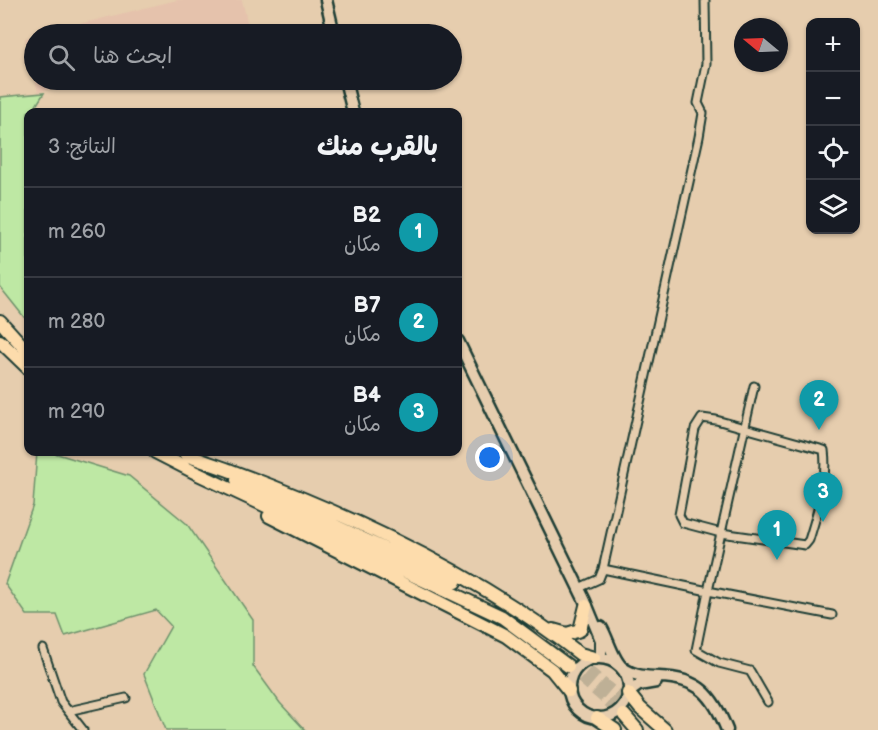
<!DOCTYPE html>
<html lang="ar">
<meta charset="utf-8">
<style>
body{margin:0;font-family:"Balsamiq Sans","Playpen Sans Arabic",sans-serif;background:#242831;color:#f1f3f6;direction:rtl}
.controls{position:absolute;right:18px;top:18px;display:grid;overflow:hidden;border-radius:12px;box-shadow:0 2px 4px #0004}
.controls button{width:54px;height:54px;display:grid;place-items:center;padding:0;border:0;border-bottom:2px solid #363941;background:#171b24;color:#f1f3f6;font:30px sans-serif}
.compass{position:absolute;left:734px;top:18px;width:54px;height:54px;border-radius:50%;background:#171b24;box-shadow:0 2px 4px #0004;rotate:289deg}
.you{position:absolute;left:490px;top:458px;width:21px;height:21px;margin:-15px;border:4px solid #fff;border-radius:50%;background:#1a73e8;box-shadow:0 0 0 9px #1a73e833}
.badge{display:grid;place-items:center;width:39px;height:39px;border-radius:50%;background:#1f6fb2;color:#fff;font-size:20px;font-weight:700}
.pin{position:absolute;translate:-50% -50px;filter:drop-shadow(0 2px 3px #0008)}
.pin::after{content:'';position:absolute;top:32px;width:21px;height:18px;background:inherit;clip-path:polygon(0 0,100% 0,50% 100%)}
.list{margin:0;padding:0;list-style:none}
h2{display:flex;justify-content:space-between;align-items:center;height:78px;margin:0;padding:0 24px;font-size:26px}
h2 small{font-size:20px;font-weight:400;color:#9ea1a6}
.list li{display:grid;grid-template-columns:39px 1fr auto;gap:18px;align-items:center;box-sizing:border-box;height:90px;padding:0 24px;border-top:2px solid #363941}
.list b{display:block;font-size:22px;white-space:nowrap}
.list p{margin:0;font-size:20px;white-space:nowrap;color:#9ea1a6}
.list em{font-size:20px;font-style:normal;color:#9ea1a6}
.icon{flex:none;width:33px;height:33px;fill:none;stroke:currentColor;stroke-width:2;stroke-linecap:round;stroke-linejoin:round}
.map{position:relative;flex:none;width:878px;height:730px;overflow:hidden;direction:ltr}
.search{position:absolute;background:#171b24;box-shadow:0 2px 4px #0004;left:24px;top:24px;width:438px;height:66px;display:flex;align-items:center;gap:15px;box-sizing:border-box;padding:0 21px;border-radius:33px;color:#9ea1a6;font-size:22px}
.panel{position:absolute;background:#171b24;box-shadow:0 2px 4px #0004;left:24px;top:108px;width:438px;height:348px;border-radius:12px;direction:rtl}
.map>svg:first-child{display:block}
</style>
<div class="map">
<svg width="878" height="730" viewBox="0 0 878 730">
<rect width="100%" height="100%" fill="#e6cdae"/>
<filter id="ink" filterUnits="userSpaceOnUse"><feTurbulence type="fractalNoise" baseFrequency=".0167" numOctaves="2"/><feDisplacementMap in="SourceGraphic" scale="12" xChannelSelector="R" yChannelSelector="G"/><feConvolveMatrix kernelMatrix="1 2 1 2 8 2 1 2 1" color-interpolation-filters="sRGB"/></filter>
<g filter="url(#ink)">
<!-- built -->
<path fill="#e5c2ac" d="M177,0H242L250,34H39Z
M34,36V78L25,38Z
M35,80H87L38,92Z"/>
<!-- green -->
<path fill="#bee8a4" stroke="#6e926c" stroke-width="1.5" d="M44,93L32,112H28V322L0,287V97Z
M37,452H51L129,476L187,524L253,620V666L280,703L305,730H166L144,674L171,626L156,610L65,636L57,615H27L5,584L33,505Z"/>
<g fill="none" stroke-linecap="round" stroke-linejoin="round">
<!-- motorway-tunnel -->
<path stroke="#beb096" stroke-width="12" stroke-dasharray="12 6" stroke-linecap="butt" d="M574,659L631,708
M568,666L624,715"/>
<defs>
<path id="minor" d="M702,418L716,420L824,450C828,481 818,510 809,540L805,545L721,533L683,523L679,515L695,429Z
M603,569L708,591L754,386
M579,588L599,579L603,569L699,137L703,113L698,103L706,64L705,0
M43,649L61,702L83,730
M768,702L750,671L719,663L696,650L708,591L832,615
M68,711L126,698"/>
<path id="secondary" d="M326,0L334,34
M345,80L353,112
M458,341L585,601L601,640V658
M601,627C608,638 613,661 623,668C634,676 646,677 659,677C699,678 713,695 727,730
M569 688a30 30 0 1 1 60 0a30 30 0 1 1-60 0Z
M628,693L639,685L656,682"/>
<path id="motorway" d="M0,321L28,352
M0,341L28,368
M155,452L196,473L502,617L568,666
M186,455C319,500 469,567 580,654L594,658
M237,480L455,582
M269,516L506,636L552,670L569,691
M553,630L567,634L580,630L586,606
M628,693L640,708L665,730
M624,715L637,730
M597,718L615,730"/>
</defs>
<!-- minor casing -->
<use href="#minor" stroke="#1f3d34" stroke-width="11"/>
<!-- secondary casing -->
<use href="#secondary" stroke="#1f3d34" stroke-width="15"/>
<!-- motorway casing -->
<use href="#motorway" stroke="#1f3d34" stroke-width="16"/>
<!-- minor -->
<use href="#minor" stroke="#e6cdae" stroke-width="7"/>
<!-- secondary -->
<use href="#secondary" stroke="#e6cdae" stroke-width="10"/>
<!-- motorway -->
<use href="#motorway" stroke="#fddcac" stroke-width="12"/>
</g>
</g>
</svg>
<div class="controls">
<button>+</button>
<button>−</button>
<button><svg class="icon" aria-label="locate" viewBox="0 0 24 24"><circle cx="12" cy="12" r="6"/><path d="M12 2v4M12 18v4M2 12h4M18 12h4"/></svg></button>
<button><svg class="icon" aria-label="layers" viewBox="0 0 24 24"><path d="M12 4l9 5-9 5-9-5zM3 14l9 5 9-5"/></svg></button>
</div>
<svg class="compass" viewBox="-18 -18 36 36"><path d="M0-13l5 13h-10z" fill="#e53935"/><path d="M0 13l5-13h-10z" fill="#9ea1a6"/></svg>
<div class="you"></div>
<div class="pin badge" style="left:777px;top:560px;background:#0f9aa8">1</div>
<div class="pin badge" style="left:819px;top:430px;background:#0f9aa8">2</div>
<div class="pin badge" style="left:823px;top:522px;background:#0f9aa8">3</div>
<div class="search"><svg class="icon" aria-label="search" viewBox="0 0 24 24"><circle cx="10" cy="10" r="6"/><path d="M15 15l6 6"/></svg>ابحث هنا</div>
<section class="panel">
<h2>بالقرب منك<small>النتائج: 3</small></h2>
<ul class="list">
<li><span class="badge" style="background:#0f9aa8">1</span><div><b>B2</b><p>مكان</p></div><em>260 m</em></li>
<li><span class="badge" style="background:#0f9aa8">2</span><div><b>B7</b><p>مكان</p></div><em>280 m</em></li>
<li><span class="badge" style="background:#0f9aa8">3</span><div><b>B4</b><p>مكان</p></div><em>290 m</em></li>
</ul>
</section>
</div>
